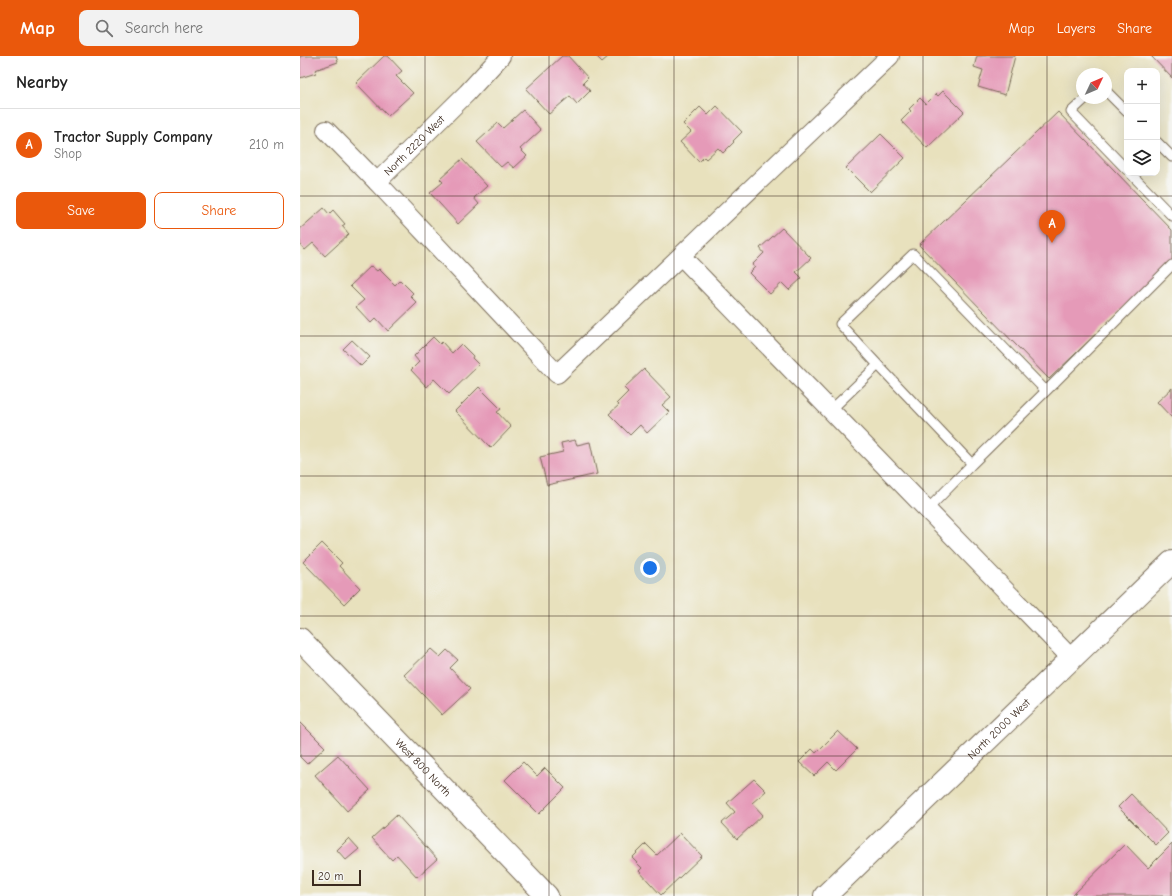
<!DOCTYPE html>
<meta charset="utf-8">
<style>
body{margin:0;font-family:"Comic Neue",sans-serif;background:#f2f2f2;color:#222}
.controls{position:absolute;right:12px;top:12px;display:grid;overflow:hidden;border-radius:8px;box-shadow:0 4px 16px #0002}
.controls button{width:36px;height:36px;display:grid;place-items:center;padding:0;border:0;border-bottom:1px solid #e0e0e0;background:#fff;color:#222;font:20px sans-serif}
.compass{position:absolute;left:776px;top:12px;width:36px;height:36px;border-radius:50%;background:#fff;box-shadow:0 4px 16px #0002;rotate:46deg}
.scale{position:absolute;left:12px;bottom:10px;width:49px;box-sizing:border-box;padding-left:4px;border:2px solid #3b2a1e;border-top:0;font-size:11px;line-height:14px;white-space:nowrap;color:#3b2a1e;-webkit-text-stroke:3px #f6f6f2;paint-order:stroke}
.you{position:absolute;left:350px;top:512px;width:14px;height:14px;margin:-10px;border:3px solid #fff;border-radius:50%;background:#1a73e8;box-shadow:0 0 0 6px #1a73e833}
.badge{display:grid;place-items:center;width:26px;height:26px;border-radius:50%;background:#ea580c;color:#fff;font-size:13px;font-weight:700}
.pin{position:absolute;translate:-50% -33px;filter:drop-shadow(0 1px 2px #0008)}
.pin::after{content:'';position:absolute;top:21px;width:14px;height:12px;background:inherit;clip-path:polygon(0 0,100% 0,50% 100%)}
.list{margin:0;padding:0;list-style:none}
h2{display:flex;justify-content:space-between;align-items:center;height:52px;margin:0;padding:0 16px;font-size:17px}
h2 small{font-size:13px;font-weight:400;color:#767676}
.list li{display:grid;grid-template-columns:26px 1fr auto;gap:12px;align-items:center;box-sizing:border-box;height:72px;padding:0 16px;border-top:1px solid #e0e0e0}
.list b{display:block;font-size:15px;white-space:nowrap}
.list p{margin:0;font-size:13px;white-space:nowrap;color:#767676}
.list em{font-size:13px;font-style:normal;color:#767676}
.actions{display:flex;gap:8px;padding:12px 16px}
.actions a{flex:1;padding:9px 0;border:1px solid #ea580c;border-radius:8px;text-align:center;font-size:14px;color:#ea580c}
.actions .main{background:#ea580c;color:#fff}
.icon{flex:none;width:22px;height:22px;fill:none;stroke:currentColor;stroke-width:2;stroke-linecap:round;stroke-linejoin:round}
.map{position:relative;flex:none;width:872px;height:840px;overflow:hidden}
header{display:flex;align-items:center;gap:24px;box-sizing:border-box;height:56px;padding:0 20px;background:#ea580c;color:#fff}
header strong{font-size:19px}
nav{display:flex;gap:22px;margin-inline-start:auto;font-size:14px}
.search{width:280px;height:36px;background:#f2f2f2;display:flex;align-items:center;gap:10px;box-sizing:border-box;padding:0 14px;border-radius:8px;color:#767676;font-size:15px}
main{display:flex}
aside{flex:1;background:#fff}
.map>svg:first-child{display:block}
</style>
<header>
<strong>Map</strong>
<div class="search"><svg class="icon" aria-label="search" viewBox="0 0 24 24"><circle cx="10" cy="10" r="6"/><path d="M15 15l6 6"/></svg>Search here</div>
<nav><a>Map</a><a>Layers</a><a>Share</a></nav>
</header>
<main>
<aside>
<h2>Nearby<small></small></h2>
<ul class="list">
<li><span class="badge">A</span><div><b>Tractor Supply Company</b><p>Shop</p></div><em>210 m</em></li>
</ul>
<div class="actions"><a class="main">Save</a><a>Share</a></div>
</aside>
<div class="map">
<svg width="872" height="840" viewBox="0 0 872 840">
<rect width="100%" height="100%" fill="#f6f6f2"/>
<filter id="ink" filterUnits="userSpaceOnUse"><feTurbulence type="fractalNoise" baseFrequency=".025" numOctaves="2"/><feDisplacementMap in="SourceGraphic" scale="8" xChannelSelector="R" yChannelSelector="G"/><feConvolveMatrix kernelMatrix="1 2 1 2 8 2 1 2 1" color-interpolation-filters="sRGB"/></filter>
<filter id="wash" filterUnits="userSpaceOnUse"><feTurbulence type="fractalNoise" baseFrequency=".012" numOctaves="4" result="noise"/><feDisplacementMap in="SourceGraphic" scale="16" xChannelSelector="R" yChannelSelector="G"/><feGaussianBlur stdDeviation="0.9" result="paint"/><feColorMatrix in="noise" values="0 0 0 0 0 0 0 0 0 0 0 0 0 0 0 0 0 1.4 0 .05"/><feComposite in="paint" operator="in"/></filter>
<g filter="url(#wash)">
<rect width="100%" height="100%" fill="#e8e1bd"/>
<g id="blocks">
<!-- building -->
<path fill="#e59ab8" d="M0,0H36L38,6L15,14L16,17L0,22Z
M84,0H88L102,15L96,20L113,37L88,60L56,27Z
M262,0H268L288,22L283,27L290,35L277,48L270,40L249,58L226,33Z
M296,0H309L302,6Z
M677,0H715L705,39L678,31L683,14L674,11Z
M851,0H872V22Z
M643,35L664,56L627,92L601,65L611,55L609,53L620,42L626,48L636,38L638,40Z
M417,50L442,76L433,85L434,86L423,97L418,92L406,103L404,101L399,106L380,86L391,76L383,68L400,51L408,59Z
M223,54L241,74L220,93L227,100L214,112L207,106L201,111L177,86L198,67L203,72Z
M758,56L872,174V205L749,323L619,189Z
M581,78L605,102L570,136L546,112Z
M162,103L187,130L174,142L179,148L158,168L130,137L143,126L140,123Z
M24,152L29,158L33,154L45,168L42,170L49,178L25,200L13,187L5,194L0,188V173Z
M482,172L511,202L496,216L502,222L489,234L482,227L470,238L449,217L455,211L452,209L464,197L460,192Z
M71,210L77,215L79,213L95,229L100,224L113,237L110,240L117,247L88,275L76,262L71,267L56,251L64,244L50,230Z
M133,281L140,288L142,286L152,297L161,288L173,300L172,302L179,309L149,338L134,323L127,331L111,314L119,306L114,300Z
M52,284L70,301L61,310L43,293Z
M344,313L371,341L362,349L369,356L347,377L340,369L330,379L309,358L319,349L317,347L328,336L324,332Z
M179,331L201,353L197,356L211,371L191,392L155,355Z
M872,332V362L857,346Z
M275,384L277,389L290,386L297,418L247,429L240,401L263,396L261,387Z
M22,487L42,507L39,510L60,532L44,548L3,506Z
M131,593L140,601L147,594L158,604L150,612L170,633L142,659L104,619Z
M0,666L25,691L7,708L0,701Z
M538,675L557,693L536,714L528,706L514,720L499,706L512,693L516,697Z
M38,699L70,734L47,755L15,719Z
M223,706L237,720L245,712L265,732L239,758L205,724Z
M454,723L466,735L452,747L463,759L437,783L422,767L435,756L427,747Z
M831,738L868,777L856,789L818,751Z
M97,759L137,803L117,821L97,799L92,804L72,782Z
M380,777L402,800L361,839L339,815L342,812L332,802L346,788L357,799Z
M49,782L59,793L46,804L37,794Z
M825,788L848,812L872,788V840H772Z"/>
</g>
</g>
<g filter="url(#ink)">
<use href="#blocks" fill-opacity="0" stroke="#786a56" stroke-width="1"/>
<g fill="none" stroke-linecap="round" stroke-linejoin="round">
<defs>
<path id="service" d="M806,35L827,56
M786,42L771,56L827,114
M857,86L872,101
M830,117L872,160
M578,309L540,268L613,198L746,335L872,209
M531,354L578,309L672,408L627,454
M672,408L746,335"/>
<g id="minor">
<path id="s1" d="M26,74L77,126L167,37L201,0"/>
<path d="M77,126L257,318L590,0"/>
<path d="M381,200L772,603"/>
</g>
<g id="tertiary">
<path id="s2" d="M0,583L247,840"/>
</g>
<g id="primary">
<path id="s3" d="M525,840L872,506"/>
</g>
</defs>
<!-- service casing -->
<use href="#service" stroke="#786a56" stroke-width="11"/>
<!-- minor casing -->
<use href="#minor" stroke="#786a56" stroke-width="20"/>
<!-- tertiary casing -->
<use href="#tertiary" stroke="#786a56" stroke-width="24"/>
<!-- primary casing -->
<use href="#primary" stroke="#786a56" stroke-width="24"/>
<!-- service -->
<use href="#service" stroke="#fff" stroke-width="9"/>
<!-- minor -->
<use href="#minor" stroke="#fff" stroke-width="18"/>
<!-- tertiary -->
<use href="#tertiary" stroke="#fff" stroke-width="22"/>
<!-- primary -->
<use href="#primary" stroke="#fff" stroke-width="22"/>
</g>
</g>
<!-- grid -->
<path fill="none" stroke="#3b2a1e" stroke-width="1" stroke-opacity="0.55" d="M125,0V840M249,0V840M374,0V840M498,0V840M623,0V840M747,0V840M0,140H872M0,280H872M0,420H872M0,560H872M0,700H872"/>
<g text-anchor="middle" stroke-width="4" stroke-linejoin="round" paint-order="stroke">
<!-- street labels -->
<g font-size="11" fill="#3b2a1e" stroke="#f6f6f2">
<text dy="4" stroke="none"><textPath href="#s1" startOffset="125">North 2220 West</textPath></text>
<text dy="4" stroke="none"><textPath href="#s3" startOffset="241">North 2000 West</textPath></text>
<text dy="4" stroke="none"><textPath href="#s2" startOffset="178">West 800 North</textPath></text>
</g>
</g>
</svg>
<div class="controls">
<button>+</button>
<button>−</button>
<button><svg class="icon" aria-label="layers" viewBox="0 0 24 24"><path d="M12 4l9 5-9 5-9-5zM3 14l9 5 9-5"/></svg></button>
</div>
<svg class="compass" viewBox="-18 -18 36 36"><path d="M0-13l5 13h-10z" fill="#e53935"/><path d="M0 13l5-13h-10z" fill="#767676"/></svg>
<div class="scale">20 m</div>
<div class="you"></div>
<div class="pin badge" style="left:752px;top:187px">A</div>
</div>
</main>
